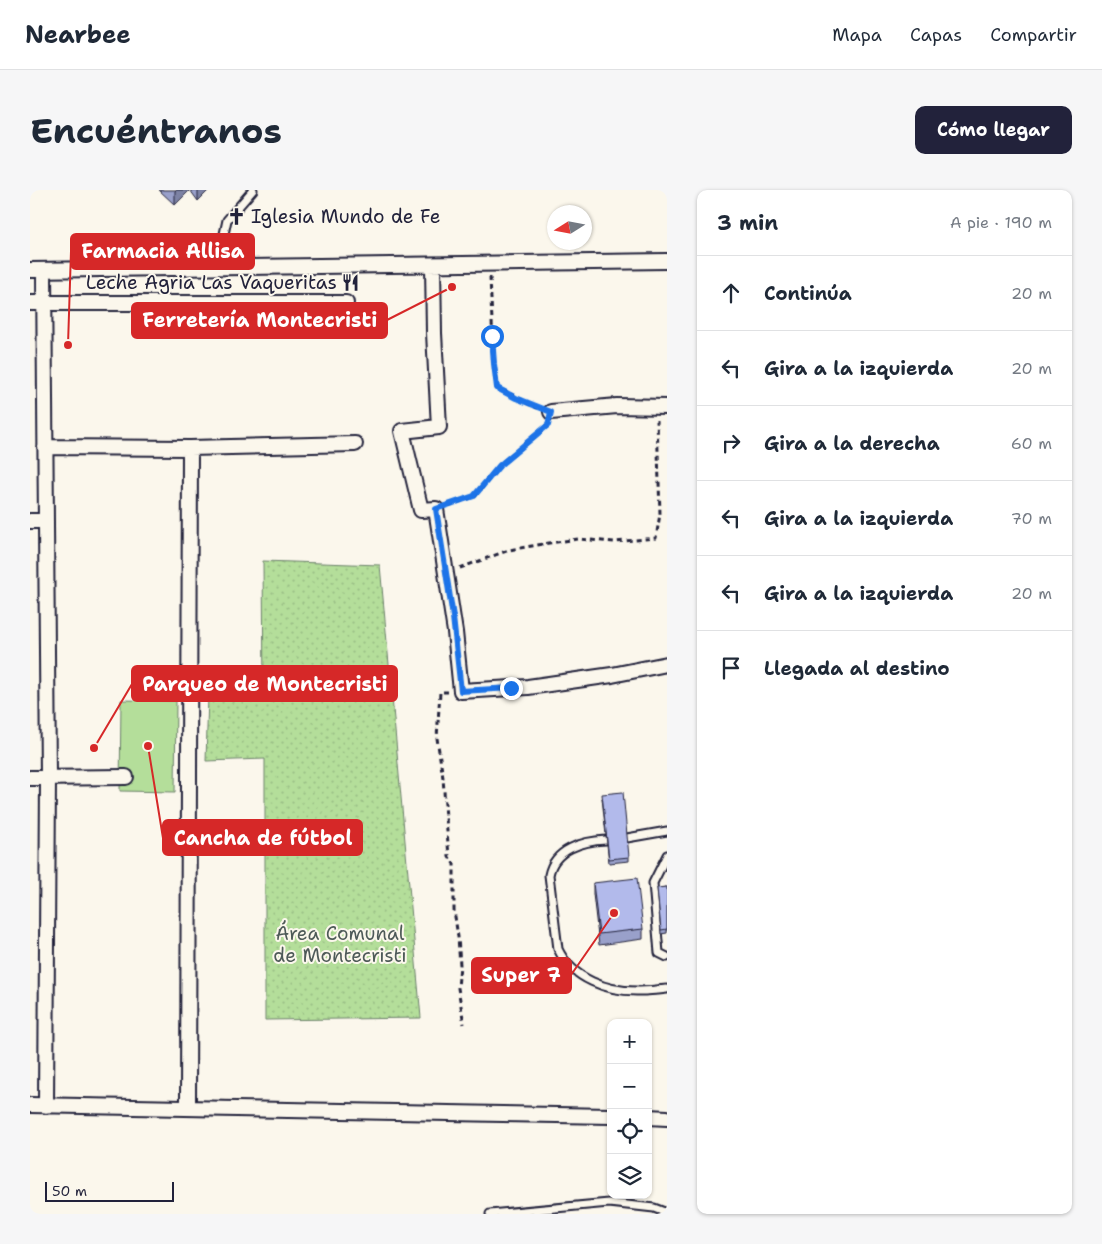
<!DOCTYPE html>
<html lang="es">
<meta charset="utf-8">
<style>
body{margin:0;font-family:"Shantell Sans",sans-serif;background:#f6f6f7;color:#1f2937}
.controls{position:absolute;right:15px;bottom:15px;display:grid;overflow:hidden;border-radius:10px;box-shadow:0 1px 4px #0004}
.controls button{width:45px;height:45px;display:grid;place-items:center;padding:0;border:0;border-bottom:1px solid #e0e1e3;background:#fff;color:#1f2937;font:25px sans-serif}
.compass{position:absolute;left:517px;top:15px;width:45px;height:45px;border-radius:50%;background:#fff;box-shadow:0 1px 4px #0004;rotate:259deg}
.scale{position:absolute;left:15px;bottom:12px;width:129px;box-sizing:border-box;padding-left:5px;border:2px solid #22223b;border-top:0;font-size:14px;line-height:18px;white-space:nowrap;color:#22223b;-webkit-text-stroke:4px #fbf7ec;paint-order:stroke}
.stop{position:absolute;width:15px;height:15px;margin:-11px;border:4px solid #1a73e8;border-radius:50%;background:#fff}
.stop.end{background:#1a73e8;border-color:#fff;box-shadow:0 1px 5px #0008}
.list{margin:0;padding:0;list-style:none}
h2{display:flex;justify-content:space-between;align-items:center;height:65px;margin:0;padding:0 20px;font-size:21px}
h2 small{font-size:16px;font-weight:400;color:#747a83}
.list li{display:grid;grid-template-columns:32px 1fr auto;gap:15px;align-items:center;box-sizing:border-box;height:75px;padding:0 20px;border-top:1px solid #e0e1e3}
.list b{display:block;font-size:19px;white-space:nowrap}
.list em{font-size:16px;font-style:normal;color:#747a83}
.icon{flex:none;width:28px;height:28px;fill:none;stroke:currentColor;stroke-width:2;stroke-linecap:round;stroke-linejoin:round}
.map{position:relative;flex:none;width:637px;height:1024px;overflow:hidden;border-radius:10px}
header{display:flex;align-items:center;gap:30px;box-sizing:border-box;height:70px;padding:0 25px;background:#fff;border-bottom:1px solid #e0e1e3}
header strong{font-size:24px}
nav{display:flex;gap:28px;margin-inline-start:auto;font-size:18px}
.intro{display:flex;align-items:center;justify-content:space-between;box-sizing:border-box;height:120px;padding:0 30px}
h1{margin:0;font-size:35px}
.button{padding:12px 22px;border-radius:10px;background:#22223b;color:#fff;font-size:18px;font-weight:700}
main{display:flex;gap:30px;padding:0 30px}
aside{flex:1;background:#fff;border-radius:10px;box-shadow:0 1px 4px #0004}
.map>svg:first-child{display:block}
</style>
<header>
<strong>Nearbee</strong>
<nav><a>Mapa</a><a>Capas</a><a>Compartir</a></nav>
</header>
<div class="intro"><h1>Encuéntranos</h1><a class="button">Cómo llegar</a></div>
<main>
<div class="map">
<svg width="637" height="1024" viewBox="0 0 637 1024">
<defs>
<pattern id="green-dots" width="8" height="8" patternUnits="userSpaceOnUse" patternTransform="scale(1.25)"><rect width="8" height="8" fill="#b4de9a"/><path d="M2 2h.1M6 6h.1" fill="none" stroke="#9abe86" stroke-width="1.8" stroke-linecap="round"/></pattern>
</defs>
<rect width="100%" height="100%" fill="#fbf7ec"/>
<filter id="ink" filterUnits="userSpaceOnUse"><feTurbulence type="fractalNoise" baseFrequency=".02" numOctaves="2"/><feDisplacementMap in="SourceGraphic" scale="10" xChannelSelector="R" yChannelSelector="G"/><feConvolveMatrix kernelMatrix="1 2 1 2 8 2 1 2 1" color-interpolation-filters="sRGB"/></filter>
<g filter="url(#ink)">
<!-- green -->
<path fill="url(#green-dots)" stroke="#6b806a" d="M233,371L350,375L391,828L235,830V569L176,571L178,505L234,503Z"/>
<!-- pitch -->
<path fill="#b4de9a" stroke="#6b806a" d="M91,510L146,511L145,602L90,601Z"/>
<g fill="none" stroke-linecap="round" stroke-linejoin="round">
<defs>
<path id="service" d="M196,78L194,44L197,30L223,0
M597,648L637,641
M576,650C553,651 524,659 519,685L528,759C542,789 578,802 610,801C619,801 628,800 637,799
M637,665L623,693L629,763L637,767
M460,1024L579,1013L624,1018L637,1023"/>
<path id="minor" d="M403,75L404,143L409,237L372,241L391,320L406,319L425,442L431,501L498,497L582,485L637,474
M0,80L637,71
M14,80L18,588L16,916
M0,113H316
M521,222L587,216L637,217
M15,257L160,258L325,254
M0,331H16
M0,588L96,587
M0,915L581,926
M158,917L160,258
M618,927L637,928"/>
</defs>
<!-- service casing -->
<use href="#service" stroke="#22223b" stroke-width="11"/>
<!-- minor casing -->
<use href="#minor" stroke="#22223b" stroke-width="18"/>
<!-- path -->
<path stroke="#22223b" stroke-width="3" stroke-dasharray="5 4" stroke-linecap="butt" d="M460,87L464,175L467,198L508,218
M419,315L445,306L470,275L517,236
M430,378L479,360L519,353L548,349L585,352L626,348L630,324L627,230
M418,502H410L407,548L413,588L419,667L424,674V720L428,747L430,775L428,798L434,834"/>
<!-- service -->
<use href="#service" stroke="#fbf7ec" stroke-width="7"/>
<!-- minor -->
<use href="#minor" stroke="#fbf7ec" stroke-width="14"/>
</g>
<!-- wall -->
<path fill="#99a0ca" stroke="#22223b" d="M129,0H179L168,11L160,0L145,15Z
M572,608L599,667V671L579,673Z
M563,693L613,739V749L569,755L563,704Z
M637,697V743L631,744L627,698Z"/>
<!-- shaded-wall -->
<path fill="#7d82a4" stroke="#22223b" d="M146,0H160L145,15V1Z
M168,0H179L168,11Z"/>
<!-- building -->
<path fill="#b2baeb" stroke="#22223b" d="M593,602L599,667L579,669L572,604Z
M607,688L613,739L569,744L563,693Z
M637,697V739L631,740L627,698Z"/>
</g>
<g fill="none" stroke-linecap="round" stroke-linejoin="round" filter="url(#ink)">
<!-- route -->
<path stroke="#1a73e8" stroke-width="6" d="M462,146L464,174L467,198L486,208L521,222L518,235L470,275L444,306L406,319L423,427L431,501L481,498"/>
</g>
<!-- icons -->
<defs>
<symbol id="church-bare" viewBox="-9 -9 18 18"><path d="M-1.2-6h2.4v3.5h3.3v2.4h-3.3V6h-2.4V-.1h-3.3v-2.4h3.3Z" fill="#22223b" stroke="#fbf7ec" stroke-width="2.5" paint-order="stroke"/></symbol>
<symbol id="restaurant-bare" viewBox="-9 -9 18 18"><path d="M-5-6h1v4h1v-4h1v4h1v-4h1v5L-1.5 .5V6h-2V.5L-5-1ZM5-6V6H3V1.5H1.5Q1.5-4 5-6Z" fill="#22223b" stroke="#fbf7ec" stroke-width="2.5" paint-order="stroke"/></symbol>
</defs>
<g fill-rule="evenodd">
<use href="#church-bare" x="194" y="14" width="25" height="25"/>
<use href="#restaurant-bare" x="308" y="80" width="25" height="25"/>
</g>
<g text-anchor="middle" stroke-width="4" stroke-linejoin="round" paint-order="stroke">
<!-- poi labels -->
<g font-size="19" fill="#22223b" stroke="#fbf7ec" text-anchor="start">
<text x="221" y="33">Iglesia Mundo de Fe</text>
<text x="307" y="99" text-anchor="end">Leche Agria Las Vaqueritas</text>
</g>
<!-- park labels -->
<g font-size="19" fill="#4e5a58" stroke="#fbf7ec">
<text x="310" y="750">Área Comunal<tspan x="310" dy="22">de Montecristi</tspan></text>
</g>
</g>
<!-- callouts -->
<path fill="none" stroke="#d62828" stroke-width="2" d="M38 155L41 61M422 97L357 130M64 558L102 494M118 556L133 648M584 723L541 785"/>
<g fill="#d62828" stroke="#fbf7ec" stroke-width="2">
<circle cx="38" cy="155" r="5"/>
<circle cx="422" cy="97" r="5"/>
<circle cx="64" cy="558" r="5"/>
<circle cx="118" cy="556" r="5"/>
<circle cx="584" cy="723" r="5"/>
</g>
<g fill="#d62828" stroke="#d62828" stroke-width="2">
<rect x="41" y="44" width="183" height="35" rx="5"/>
<rect x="102" y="113" width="255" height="35" rx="5"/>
<rect x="102" y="476" width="265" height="35" rx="5"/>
<rect x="133" y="630" width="199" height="35" rx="5"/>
<rect x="442" y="768" width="99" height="35" rx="5"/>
</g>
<g font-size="20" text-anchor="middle" font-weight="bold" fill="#fff">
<text x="133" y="68">Farmacia Allisa</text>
<text x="230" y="137">Ferretería Montecristi</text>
<text x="235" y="501">Parqueo de Montecristi</text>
<text x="233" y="655">Cancha de fútbol</text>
<text x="491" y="792">Super 7</text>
</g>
</svg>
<div class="controls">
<button>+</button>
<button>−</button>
<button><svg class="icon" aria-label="locate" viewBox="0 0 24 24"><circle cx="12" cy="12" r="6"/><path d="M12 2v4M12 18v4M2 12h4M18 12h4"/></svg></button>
<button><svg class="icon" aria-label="layers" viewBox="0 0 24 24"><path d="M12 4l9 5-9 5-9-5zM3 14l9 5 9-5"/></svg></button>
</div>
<svg class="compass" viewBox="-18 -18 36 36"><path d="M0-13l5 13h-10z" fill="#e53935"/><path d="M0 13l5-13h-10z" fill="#747a83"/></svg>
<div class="scale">50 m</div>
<div class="stop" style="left:462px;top:146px"></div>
<div class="stop end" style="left:481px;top:498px"></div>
</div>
<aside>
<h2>3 min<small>A pie · 190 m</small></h2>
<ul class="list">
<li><svg class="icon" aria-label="ahead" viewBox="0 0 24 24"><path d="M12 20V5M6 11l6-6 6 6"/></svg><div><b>Continúa</b></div><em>20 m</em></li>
<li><svg class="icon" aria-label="left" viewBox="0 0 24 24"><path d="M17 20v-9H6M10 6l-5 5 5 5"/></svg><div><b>Gira a la izquierda</b></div><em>20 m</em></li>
<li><svg class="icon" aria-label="right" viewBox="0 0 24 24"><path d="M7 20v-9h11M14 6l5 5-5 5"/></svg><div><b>Gira a la derecha</b></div><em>60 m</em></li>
<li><svg class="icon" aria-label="left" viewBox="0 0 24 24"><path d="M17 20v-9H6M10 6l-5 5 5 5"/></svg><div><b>Gira a la izquierda</b></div><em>70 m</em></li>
<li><svg class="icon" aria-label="left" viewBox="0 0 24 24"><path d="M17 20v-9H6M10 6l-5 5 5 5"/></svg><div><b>Gira a la izquierda</b></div><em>20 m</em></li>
<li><svg class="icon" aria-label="arrive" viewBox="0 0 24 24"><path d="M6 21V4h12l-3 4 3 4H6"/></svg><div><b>Llegada al destino</b></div></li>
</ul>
</aside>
</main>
